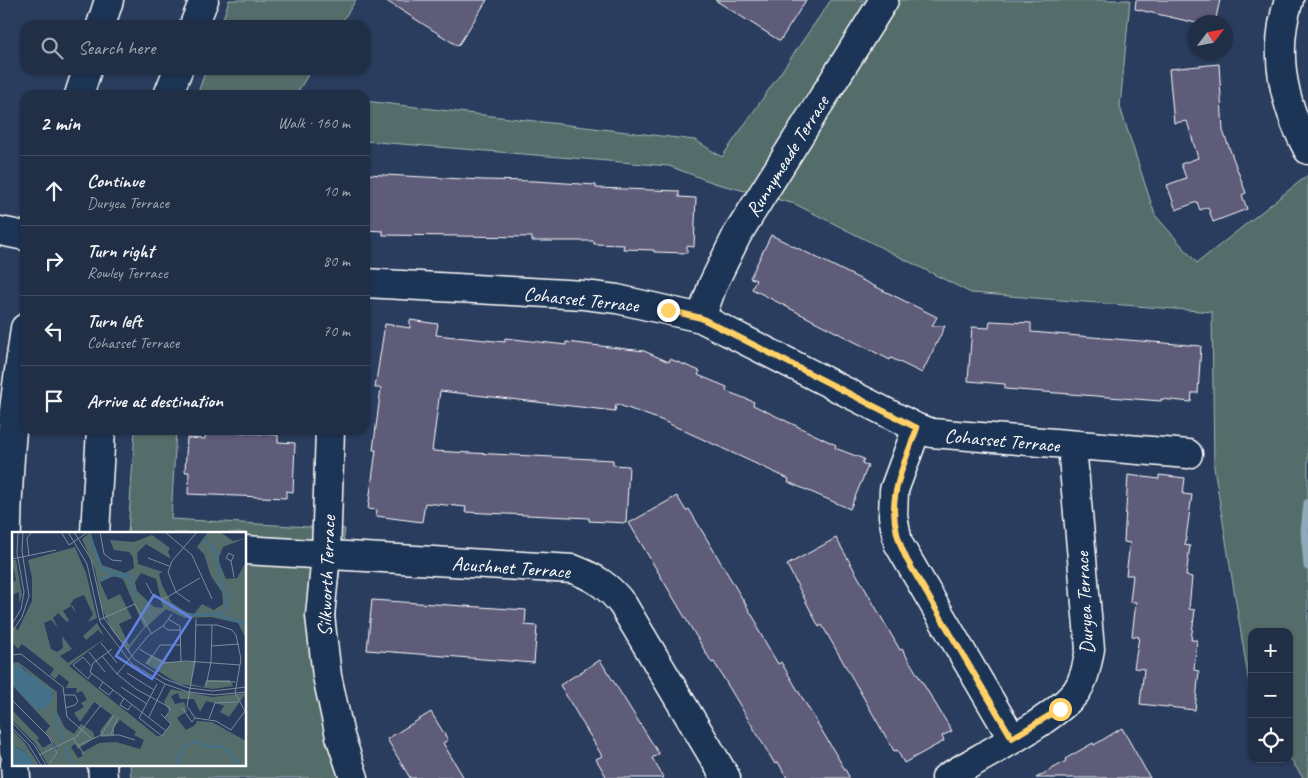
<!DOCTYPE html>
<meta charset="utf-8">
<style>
body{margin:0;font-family:Caveat,sans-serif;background:#28364d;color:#f1f3f6}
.controls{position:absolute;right:15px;bottom:15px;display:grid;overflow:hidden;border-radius:10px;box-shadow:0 1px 4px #0004}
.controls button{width:45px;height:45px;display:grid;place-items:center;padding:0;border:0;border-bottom:1px solid #3d4a5f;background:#202e46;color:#f1f3f6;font:25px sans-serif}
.compass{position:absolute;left:1188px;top:15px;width:45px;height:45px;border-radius:50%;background:#202e46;box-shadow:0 1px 4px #0004;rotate:58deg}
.stop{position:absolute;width:15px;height:15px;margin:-11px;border:4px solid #ffd166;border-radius:50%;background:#fff}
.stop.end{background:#ffd166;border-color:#fff;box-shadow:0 1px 5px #0008}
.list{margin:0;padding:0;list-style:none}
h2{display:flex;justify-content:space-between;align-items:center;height:65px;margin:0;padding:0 20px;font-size:21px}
h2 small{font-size:16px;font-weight:400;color:#a2a8b3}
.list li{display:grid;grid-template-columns:32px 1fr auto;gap:15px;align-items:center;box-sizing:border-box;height:70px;padding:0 20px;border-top:1px solid #3d4a5f}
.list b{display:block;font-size:19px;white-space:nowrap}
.list p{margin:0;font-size:16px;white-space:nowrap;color:#a2a8b3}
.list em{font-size:16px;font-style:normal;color:#a2a8b3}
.icon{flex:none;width:28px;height:28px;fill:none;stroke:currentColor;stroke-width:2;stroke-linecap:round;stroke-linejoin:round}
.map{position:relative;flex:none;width:1308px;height:778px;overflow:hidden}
.search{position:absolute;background:#202e46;box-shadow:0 1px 4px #0004;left:20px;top:20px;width:350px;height:55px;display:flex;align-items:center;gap:12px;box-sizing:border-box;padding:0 18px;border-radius:15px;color:#a2a8b3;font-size:19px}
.panel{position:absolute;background:#202e46;box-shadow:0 1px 4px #0004;left:20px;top:90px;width:350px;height:345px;border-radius:15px}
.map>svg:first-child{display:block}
</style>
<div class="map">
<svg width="1308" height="778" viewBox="0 0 1308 778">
<rect width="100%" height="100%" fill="#2a3d5e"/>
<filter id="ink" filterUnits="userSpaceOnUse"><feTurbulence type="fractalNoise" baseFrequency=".02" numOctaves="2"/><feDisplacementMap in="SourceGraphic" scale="10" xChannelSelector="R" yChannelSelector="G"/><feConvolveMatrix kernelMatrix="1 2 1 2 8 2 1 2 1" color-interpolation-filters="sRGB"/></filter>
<g filter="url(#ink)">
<!-- green -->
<path fill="#546d6a" stroke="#aab6b4" d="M229,0H356L340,25H221Z
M831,0H1130L1120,107L1155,215L1197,263L1308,175V778H1303L1289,757V632H1252V701L1214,467L1212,312L971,293L795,204L714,183L669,166L365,141V101L695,140L722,157Z
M206,70H311L297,93L310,95H197Z
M135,430H176L171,519L345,529L335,607L339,687L368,778H131L130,764H245V533H128Z"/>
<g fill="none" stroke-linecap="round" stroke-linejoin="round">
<!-- stream -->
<path stroke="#8fa9b8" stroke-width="9" d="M1308,503L1305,531L1308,566"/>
</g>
<!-- building -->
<path fill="#5e5b7a" stroke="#fff" d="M385,0H487L458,46Z
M715,0H806L780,41Z
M1136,0H1220L1215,22L1196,23L1135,9Z
M1219,64L1223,131L1246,193L1242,195L1247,209L1213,222L1208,207L1200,210L1197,202L1176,210L1167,185L1186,178L1181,164L1198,158L1187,121L1174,123L1169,69Z
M365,174L483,180L535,181L596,185V188L679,191V197L696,198L694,247L687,246V253L654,252V250L623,249L624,245L594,244V241H532V237L383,235V231L365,230Z
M771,235L937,317L932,326H945L922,373L891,358L890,360L752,289L756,280L750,278Z
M410,320L438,324L436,335L505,342V338L566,345V342L644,351L669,362L670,359L700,371L698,375L727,387L726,391L754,402L753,405L836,445L835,448L864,459L862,463L868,466L850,509L788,482L789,479L661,420L616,404L615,411L440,391L432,451L613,460V465L629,466L626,523L589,521V518L465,512L466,507L425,503L422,522L376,516L377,510L368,509L376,450H373L381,388H375L385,324L410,328Z
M990,321L1031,323V332L1201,346L1198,393H1192L1191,402L1161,399V401L1005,389V384L968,381L972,327L989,328Z
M206,430L278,435V442L295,443L293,492L286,491V498L188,494L189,472H185L187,438L205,439Z
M1128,475L1159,479V475L1185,478L1183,494L1192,495L1185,545L1190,546L1186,576L1192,577L1189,609L1195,610L1191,640H1197L1194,670L1199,671L1195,710L1140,704L1144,669L1134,668L1139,637L1132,636L1136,602H1130L1133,575H1126L1130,543L1124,542Z
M677,496L686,511L689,509L758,625L756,626L778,664L781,662L850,778H787L778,762L775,764L714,662L712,663L629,523Z
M836,538L900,650L902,649L952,731L942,736L944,741L904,763L897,750L894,751L822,625L819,627L787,565Z
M372,600L526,610L525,625L537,626L534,663L367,650Z
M600,660L659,754L652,758L664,778H607L596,759L602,756L560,685Z
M431,712L448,740L443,743L464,778H410L387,739Z
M1122,728L1150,778H1036L1066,761L1065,759L1093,743L1094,745Z"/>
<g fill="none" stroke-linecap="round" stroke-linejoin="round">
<defs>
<path id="street" d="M1289,0C1272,52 1283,103 1308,150
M0,231L25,236
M365,283L584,295L617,299L701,318L917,428L932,433L1188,454
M701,318L713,284L737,235L884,0
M917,428L894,490L893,516L898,543L1012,738
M330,430L326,555L320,616L327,676L340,736L354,778
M245,550L573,569C594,577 609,586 623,605L726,778
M946,778C980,757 1053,721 1076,692C1085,679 1087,664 1090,649L1072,446"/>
<path id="secondary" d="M101,25L109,0
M194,25L204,0
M79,95L87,70
M168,95L178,70
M95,533L101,430
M14,751C5,641 3,528 13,419C16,389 21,358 25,328
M15,764L16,778
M102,764L103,778"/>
</defs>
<!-- street casing -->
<use href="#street" stroke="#fff" stroke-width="31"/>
<!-- secondary casing -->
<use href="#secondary" stroke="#fff" stroke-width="31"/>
<!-- street -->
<use href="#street" stroke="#1d3557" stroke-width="28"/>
<!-- secondary -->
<use href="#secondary" stroke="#1d3557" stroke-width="28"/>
</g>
</g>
<g fill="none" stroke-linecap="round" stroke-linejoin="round" filter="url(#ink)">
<!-- route -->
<path stroke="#ffd166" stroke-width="6" d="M668,310L701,318L917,428C899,479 881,508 907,560L1012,738L1060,709"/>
</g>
<g text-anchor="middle" stroke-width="4" stroke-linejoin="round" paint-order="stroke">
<!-- street labels -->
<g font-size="20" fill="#fff" stroke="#1d3557">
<text transform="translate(787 156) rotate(-58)" y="7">Runnymeade Terrace</text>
<text transform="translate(581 299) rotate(6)" y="7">Cohasset Terrace</text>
<text transform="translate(1002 440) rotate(5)" y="7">Cohasset Terrace</text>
<text transform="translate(511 567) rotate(4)" y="7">Acushnet Terrace</text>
<text transform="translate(326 576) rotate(-88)" y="7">Silkworth Terrace</text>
<text transform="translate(1084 603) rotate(-93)" y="7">Duryea Terrace</text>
</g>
</g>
<!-- overview -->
<g transform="translate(12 532)">
<rect width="234" height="234" fill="#2a3d5e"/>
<path d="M79,0L82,18L90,33L113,41L122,36L121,25L117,20L102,18L98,8L122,10L140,3L158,16L156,20L159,27L134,12L125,21L126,32L151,40L147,42L150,53L159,70L170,79L182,82L190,72L202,78L211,72L210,60L199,44L192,22L185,15L196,0H208L221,9L234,6L211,15L206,28L214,47L225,46L234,30V107L226,91L199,85L173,86L154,77L131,98L117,117L119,122L99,97L90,76L83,37L70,7ZM129,41L144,47L151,76L142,75L125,59L123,50ZM102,44L111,47L132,95L117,113L107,92L120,86L108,62L96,68L88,50ZM63,15L74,41L85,86L76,90L81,82L72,63L62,67L58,73L61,74L64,81L59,74L51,79L57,88L55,90L46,81L41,86L46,96L39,88L32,91L39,117L45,120L51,116L50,104L60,117L48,124L56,131L95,105L57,134L145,204H149L159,193L154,185L158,180L152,170L159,157L200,165L234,161L217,185L208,180L212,174L207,172L194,169L188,180L182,167H168L166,161L159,164L163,172L172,170L175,179L165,186L174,198L182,194L185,189L200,190L234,209V233H36L23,211L0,188V178L27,206L25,208L31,216L39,211L42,218L45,216L33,200L38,194L0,153L28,178L41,162L11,136L0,135V131L6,130L45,160V180L53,196L62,202L69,192L81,200L83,206L66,217L63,212L59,215L66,226L71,224L69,221L87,211L104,210L128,217L132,208L122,203L124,200L108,188L102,195V204L89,205L88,199L100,183L82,170L68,190L62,181L72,175L69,171L75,168L70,159L64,161L65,156H54L57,150L47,142L43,147L38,143L42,137L10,112L6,117L0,110V94L10,101L6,98L20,69V46L16,28ZM0,28H4L10,63L7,71V60L0,63V51L4,48ZM85,91L92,104L86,98L74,108L71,104ZM139,123L155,130H184L179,152L192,155L194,148H218L221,154L201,157L167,152L123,125L133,131ZM0,198L12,210L27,233H23L12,219L0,213Z" fill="#546d6a" fill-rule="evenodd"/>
<path d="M6,133L40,159L41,168L31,177H24L0,153V135ZM0,213L15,221L23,233H0Z" fill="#457089"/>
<path fill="none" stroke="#457089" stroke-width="2.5" d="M78,4L90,37L123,45M193,7L205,22L209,52L217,67L212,79L204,82M89,49L98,43L115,45L125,67M156,70L177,83L202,82L234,92M42,181L52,209M53,214L59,233M165,233V228L172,215L184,209L199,215L209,214L229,233"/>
<path fill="none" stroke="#7f8b9e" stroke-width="1" d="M49,0L57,13L76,0M56,0L75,32L88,90L120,132L153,152L176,160L203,163L234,160M62,0L79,27L92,86L122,127L153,147L177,156L201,159L234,155M88,0L92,22L100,28L110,29M105,0H127M153,0L180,23L200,67M17,24L15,6L20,0M136,26L157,34M0,27L44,18M219,29L222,24L217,21L214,26L219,29L222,45M134,51L142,65L152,67L188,46M178,70L164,60L156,40L160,29L185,0M156,87L168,94L169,129M87,88L123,72L139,101M0,92L9,77L12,60L5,21L6,0M184,93H205L220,98L224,103L229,127L223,161L233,179L219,198L204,189L183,186L175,174L183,127L184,87M151,94L156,98H168M0,100L10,85L17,64L10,19L11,0M89,111L105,131M199,114L227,112M100,117L81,131L78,140L154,199M127,117L152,131L174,129L228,133M77,120L93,140M0,123L9,122L51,155L55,185L79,206M90,124L105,142L124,157L157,175L158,178L153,186M135,132L148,113H168M79,134L71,125L61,133L76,147L80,141M115,141L142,158M105,142L136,104L152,93L160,82M195,149L223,150M91,150L87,156L97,163L101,158M145,152L127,186L150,204L159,192L149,182M194,154L199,130L200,93M109,155L135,172M52,163H63L66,169L63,173L53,176M112,166L108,173L116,178L120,172M0,168L37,205L45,221L38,231M170,176L180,190L183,186M137,185L153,152M197,187L203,171L226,170M0,190L23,214L34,233M0,196L16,212L29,233M99,202L106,185M89,203L102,183M61,206L72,222M67,213L89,203H107L123,208M27,223L64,205L89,173"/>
<path fill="#6183e4" fill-opacity="0.15" stroke="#6183e4" stroke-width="2.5" d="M142,63L179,86L140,147L104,124Z"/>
<rect width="234" height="234" fill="none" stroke="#fff" stroke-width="2.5"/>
</g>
</svg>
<div class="controls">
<button>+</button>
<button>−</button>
<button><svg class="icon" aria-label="locate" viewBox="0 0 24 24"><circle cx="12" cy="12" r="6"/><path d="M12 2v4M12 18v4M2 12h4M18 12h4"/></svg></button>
</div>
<svg class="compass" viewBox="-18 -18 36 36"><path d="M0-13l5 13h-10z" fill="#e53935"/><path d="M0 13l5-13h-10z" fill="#a2a8b3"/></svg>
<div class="stop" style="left:1060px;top:709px"></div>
<div class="stop end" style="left:668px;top:310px"></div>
<div class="search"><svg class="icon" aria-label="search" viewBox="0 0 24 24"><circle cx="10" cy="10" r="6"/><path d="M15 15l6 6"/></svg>Search here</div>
<section class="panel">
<h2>2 min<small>Walk · 160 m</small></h2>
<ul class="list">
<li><svg class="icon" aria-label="ahead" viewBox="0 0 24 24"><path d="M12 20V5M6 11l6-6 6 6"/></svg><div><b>Continue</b><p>Duryea Terrace</p></div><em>10 m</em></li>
<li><svg class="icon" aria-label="right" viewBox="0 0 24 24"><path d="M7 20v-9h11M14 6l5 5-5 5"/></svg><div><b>Turn right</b><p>Rowley Terrace</p></div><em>80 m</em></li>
<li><svg class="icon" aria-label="left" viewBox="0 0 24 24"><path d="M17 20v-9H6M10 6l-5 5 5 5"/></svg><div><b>Turn left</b><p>Cohasset Terrace</p></div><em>70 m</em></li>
<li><svg class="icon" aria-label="arrive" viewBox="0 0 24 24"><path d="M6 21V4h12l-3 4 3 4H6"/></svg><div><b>Arrive at destination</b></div></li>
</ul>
</section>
</div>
